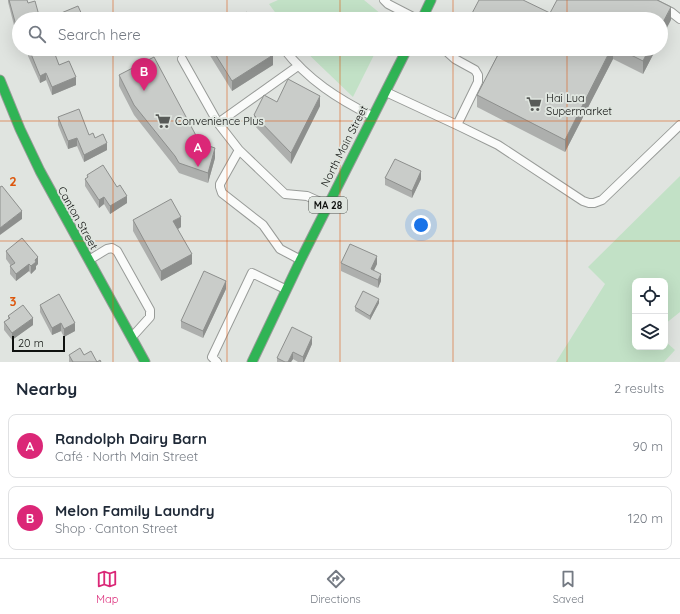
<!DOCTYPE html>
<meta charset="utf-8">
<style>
body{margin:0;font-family:Quicksand,sans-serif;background:#f2f2f3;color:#1f2937}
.controls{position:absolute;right:12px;bottom:12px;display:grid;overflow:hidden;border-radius:8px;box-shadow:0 4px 16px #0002}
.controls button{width:36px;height:36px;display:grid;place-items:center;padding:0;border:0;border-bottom:1px solid #e0e1e3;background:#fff;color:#1f2937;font:20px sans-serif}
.scale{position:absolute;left:12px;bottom:10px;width:53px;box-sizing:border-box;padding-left:4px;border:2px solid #0f110f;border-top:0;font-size:11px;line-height:14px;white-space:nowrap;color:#0f110f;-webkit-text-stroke:3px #dfe5df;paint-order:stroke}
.you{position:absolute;left:421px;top:225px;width:14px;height:14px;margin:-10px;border:3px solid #fff;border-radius:50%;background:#1a73e8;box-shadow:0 0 0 6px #1a73e833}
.badge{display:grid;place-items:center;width:26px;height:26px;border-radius:50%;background:#db2777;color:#fff;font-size:13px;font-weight:700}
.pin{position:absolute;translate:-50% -33px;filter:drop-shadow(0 1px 2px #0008)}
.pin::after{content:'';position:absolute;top:21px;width:14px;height:12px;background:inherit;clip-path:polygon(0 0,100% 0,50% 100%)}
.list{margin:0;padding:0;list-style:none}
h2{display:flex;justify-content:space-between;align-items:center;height:52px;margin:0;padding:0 16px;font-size:17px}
h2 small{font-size:13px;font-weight:400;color:#747a83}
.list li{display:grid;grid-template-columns:26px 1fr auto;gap:12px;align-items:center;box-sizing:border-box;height:64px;margin:0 8px 8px;padding:0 8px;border:1px solid #e0e1e3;border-radius:8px}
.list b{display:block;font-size:15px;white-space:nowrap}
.list p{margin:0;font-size:13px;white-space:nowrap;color:#747a83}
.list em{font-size:13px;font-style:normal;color:#747a83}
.icon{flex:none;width:22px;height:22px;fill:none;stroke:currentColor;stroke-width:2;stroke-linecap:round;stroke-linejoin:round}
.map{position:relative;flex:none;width:680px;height:362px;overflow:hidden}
.search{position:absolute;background:#fff;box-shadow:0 4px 16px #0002;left:12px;right:12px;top:12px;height:44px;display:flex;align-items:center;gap:10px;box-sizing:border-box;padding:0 14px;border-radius:22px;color:#747a83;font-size:15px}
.sheet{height:196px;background:#fff}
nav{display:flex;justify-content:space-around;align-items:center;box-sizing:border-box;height:56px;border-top:1px solid #e0e1e3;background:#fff;font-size:11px;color:#747a83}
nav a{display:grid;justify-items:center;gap:2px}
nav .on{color:#db2777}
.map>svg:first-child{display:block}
</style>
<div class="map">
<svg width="680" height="362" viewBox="0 0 680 362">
<rect width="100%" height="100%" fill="#e0e4e0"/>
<!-- green -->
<path fill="#c2e1c6" d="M278,0H364L387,19H280L269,4Z
M303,49H377L353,97Z
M680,176V312L665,324V281H635V347H665V341L675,350L664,362H556L605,284L588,267Z"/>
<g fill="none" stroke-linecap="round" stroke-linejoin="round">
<defs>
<path id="lane" d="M384,0L388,4L417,19
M647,0L671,12L680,19
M284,49C308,80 338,99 372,116
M444,49L455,59L475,70L478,75V82L457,125
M182,59L218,123L239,150L285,194L307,196L327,205
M386,92L457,125L498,145L583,201L589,203H594L602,200L680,125
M218,123L298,66
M239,150L220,184V187L222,193L263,225L280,249L299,259
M89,260L107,249L112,248L117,251L150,310V317L132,337
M217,362L212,357L252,273L285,289"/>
<path id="fast" d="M422,19L431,0
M0,80L20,129L40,171L145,362
M252,362L301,259L407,49"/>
</defs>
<!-- lane casing -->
<use href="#lane" stroke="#989b98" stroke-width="10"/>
<!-- fast casing -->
<use href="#fast" stroke="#989b98" stroke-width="11"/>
<!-- lane -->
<use href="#lane" stroke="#fafbfa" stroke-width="8"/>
<!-- fast -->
<use href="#fast" stroke="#30b455" stroke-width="9"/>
</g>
<!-- wall -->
<path fill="#adafad" d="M8,0H27L28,3L17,37L8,2Z
M28,49L59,65L76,85L52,95L46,80L40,83L28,56Z
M206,49H270L273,65L232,91Z
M498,49H656L643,74L613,59L565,152L477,107V95L500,50Z
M119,75L200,143L215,158L208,183L179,173L175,167L134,115L119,86Z
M277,102L320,106L291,164L254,125V115Z
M58,117L89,135L95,138L107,150L84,162L77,146L68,149L58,125Z
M87,175L127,203L110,214L104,204L99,208L85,186V179L87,178Z
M385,178L421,179L412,198L385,185Z
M133,220L181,227L178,229L192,264L161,281L133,231Z
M6,251L38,264L36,266V269L31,274L29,271L16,281L10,274V266H11L6,259Z
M341,263L377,264L374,270L381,281L378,288L341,271Z
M226,289L203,338L181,328V321Z
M379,303L370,320L355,311V307Z
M40,305L75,331L64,337L61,331L52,335L40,312Z
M8,316L33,325L12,340L4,330V322L8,319Z
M312,344L304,362H298L293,359L291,362H277V358Z
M69,355H84L97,362H101H69Z"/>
<!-- shaded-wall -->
<path fill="#8d8f8d" d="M671,7V20L661,39V26Z
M17,29H19V36L17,37Z
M611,49H613V59L565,152V140Z
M649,49H656L643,74V61Z
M273,55V65L232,91V81Z
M46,73V80L40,83V76Z
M76,77V85L52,95V87Z
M320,96V106L291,164V153Z
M77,138V146L68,149V141Z
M107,143V150L84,162V155Z
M215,148V158L208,183V173Z
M421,171V179L412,198V191Z
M127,196V203L110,214V206Z
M104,197V204L99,208V200Z
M22,211V219L0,235V228Z
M181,217V227L173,232V221Z
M192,254V264L161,281V271Z
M377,256V264L371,276V269Z
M38,257V264L36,266V269L31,274V266L35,260Z
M29,264V271L16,281V274Z
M381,274V281L378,288V280Z
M226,281V289L203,338V331Z
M379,299V303L370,320V316Z
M33,318V325L12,340V333Z
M61,323V331L52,335V328Z
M75,323V331L64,337V329Z
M312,337V344L304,362H303V357Z
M293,352V359L291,362H288Z"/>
<!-- building -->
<path fill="#c9ccc9" stroke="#8d8f8d" d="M9,0H27L28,3L35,1L40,19H19V29H17Z
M479,0H523L550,13L557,0H657L671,7L661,26V19H469Z
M78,6L83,17L79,19H56L54,16Z
M247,12L252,19H237Z
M29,49H53L59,65L69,61L76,77L52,87L46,73L40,76Z
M212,49H270L273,55L232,81Z
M501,49H611L565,140L477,95Z
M619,49H649L643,61Z
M154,57L200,143L215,148L208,173L179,163L175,156L134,105L119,75Z
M288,79L320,96L291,153L254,115L264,95L277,102Z
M79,109L89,135L93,133L95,138L103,134L107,143L84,155L77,138L68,141L58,117Z
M395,159L421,171L412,191L385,178Z
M103,165L117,187L120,185L127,196L110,206L104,197L99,200L85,179L88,177L87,175Z
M2,186L22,211L0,228V187Z
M171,199L181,217L173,221L192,254L161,271L133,220Z
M22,238L38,257L35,260L36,262L31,266L29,264L16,274L10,266L15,263L6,251Z
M350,244L377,256L371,269L381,274L378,280L341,263Z
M204,271L226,281L203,331L181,321Z
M363,291L379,299L370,316L355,307Z
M59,294L75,323L64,329L61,323L52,328L40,305Z
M23,305L33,318L12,333L4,322L10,318L8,316Z
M292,327L312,337L303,357L293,352L288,362H285L277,358Z
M80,348L84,355L91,351L97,362L100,360L101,362H73L69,355Z"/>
<!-- grid -->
<path fill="none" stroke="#dd550c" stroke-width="1" stroke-opacity="0.55" d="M113,0V19M227,0V19M340,0V19M453,0V19M567,0V19M113,49V362M227,49V362M340,49V362M453,49V362M567,49V362M0,121H680M0,241H680"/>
<!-- icons -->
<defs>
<symbol id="supermarket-bare" viewBox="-9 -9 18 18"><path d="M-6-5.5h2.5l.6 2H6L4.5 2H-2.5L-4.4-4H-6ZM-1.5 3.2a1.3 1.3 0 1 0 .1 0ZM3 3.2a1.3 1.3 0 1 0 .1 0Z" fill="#585b58" stroke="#dfe5df" stroke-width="2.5" paint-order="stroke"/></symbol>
</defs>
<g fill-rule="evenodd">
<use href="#supermarket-bare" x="523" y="93" width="22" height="22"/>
<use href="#supermarket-bare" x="152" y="110" width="22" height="22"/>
</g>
<g text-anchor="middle" stroke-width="4" stroke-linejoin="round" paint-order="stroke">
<!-- shield labels -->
<rect fill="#dfe5df" stroke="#4d514d" stroke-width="1" x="309" y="197" width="38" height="16" rx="3"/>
<g font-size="10" font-weight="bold" fill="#0f110f">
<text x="328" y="209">MA 28</text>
</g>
<!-- poi labels -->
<g font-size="11" fill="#0f110f" stroke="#dfe5df" text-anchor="start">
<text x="546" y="102">Hai Lua<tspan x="546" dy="13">Supermarket</tspan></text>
<text x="175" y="125">Convenience Plus</text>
</g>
<!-- street labels -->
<g font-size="11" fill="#0f110f" stroke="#dfe5df">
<text transform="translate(344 146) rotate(-63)" y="4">North Main Street</text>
<text transform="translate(78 218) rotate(61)" y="4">Canton Street</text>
</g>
</g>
<g font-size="13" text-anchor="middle" font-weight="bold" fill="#dd550c" stroke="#dfe5df" stroke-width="4" stroke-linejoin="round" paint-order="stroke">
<text x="13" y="186">2</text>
<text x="13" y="306">3</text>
</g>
</svg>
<div class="controls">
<button><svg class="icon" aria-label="locate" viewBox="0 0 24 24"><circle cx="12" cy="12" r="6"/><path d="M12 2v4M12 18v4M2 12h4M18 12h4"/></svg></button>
<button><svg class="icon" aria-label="layers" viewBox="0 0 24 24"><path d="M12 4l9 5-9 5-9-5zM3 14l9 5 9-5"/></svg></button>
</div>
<div class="scale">20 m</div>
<div class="you"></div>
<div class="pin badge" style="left:198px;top:167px">A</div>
<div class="pin badge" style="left:144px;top:91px">B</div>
<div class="search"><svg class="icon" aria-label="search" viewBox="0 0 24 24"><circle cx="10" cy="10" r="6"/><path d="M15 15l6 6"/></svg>Search here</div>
</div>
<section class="sheet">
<h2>Nearby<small>2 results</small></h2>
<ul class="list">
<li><span class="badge">A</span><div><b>Randolph Dairy Barn</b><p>Café · North Main Street</p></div><em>90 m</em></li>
<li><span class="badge">B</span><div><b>Melon Family Laundry</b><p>Shop · Canton Street</p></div><em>120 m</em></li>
</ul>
</section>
<nav>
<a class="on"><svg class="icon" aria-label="map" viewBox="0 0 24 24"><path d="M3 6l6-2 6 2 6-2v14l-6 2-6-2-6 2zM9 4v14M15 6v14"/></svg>Map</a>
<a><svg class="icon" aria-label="directions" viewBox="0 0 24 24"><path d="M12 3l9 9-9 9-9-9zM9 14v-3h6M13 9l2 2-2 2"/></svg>Directions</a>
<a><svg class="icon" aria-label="saved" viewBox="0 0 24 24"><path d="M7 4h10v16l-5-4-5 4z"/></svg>Saved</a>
</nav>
